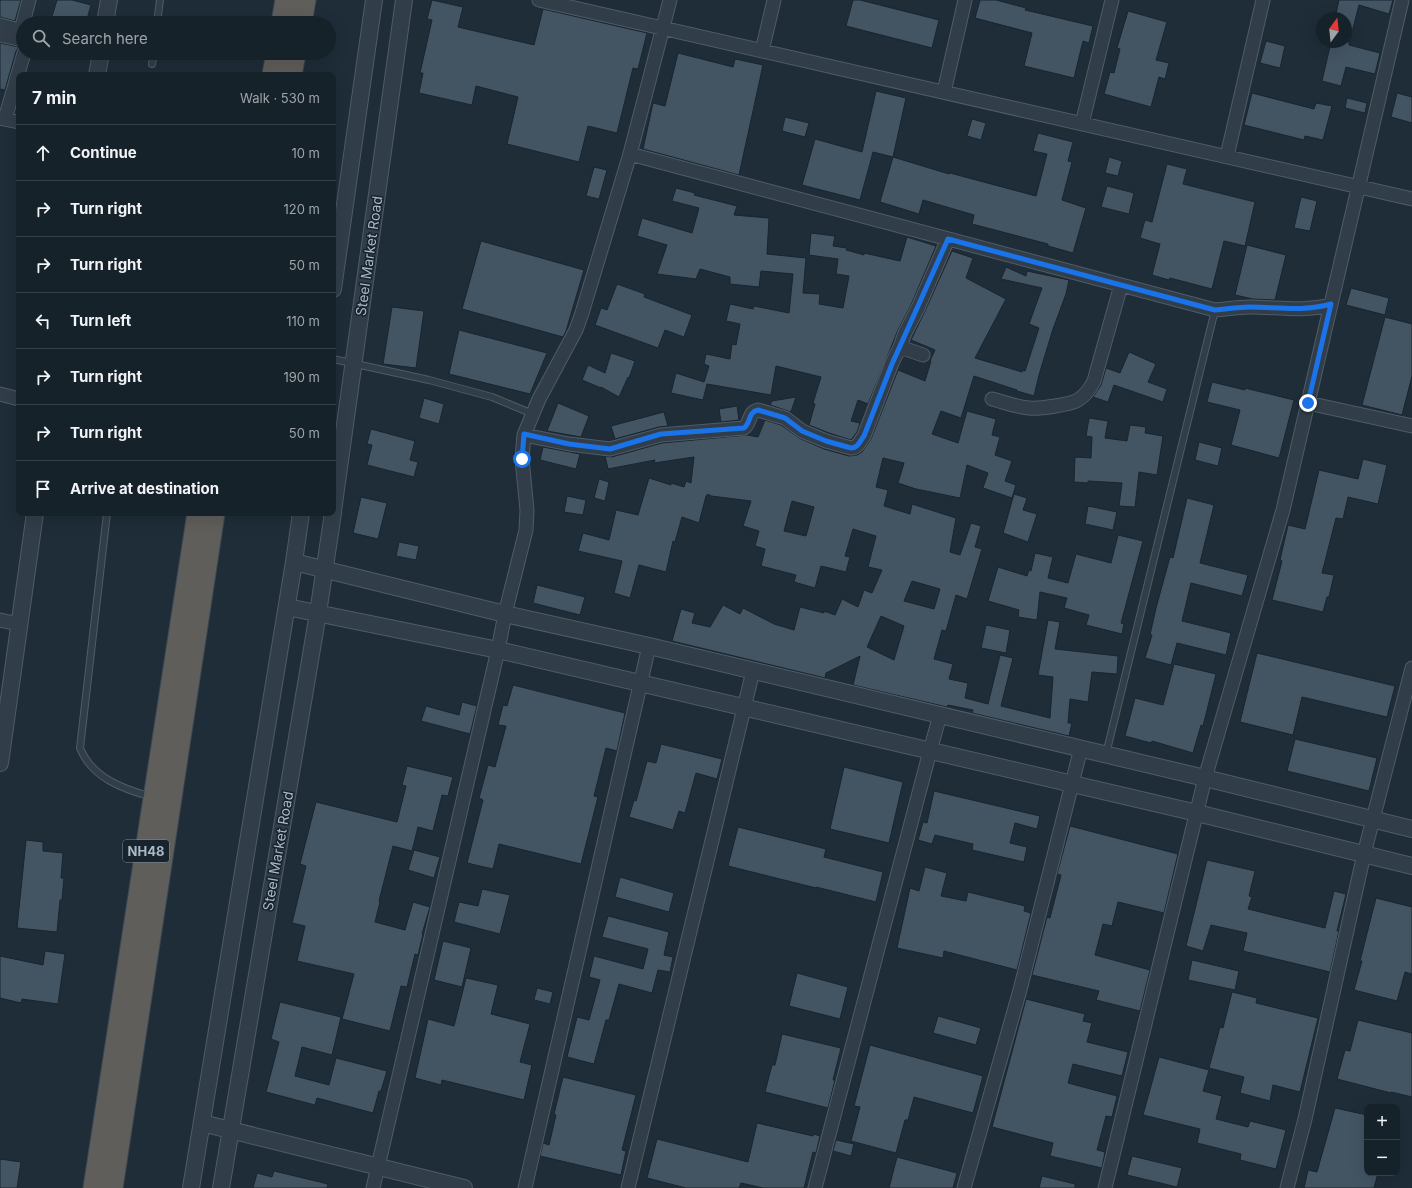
<!DOCTYPE html>
<meta charset="utf-8">
<style>
body{margin:0;font-family:Inter,sans-serif;background:#232f36;color:#f1f3f6}
.controls{position:absolute;right:12px;bottom:12px;display:grid;overflow:hidden;border-radius:8px;box-shadow:0 4px 16px #0002}
.controls button{width:36px;height:36px;display:grid;place-items:center;padding:0;border:0;border-bottom:1px solid #353f47;background:#16222a;color:#f1f3f6;font:20px sans-serif}
.compass{position:absolute;left:1316px;top:12px;width:36px;height:36px;border-radius:50%;background:#16222a;box-shadow:0 4px 16px #0002;rotate:15deg}
.stop{position:absolute;width:12px;height:12px;margin:-9px;border:3px solid #1a73e8;border-radius:50%;background:#fff}
.stop.end{background:#1a73e8;border-color:#fff;box-shadow:0 1px 4px #0008}
.list{margin:0;padding:0;list-style:none}
h2{display:flex;justify-content:space-between;align-items:center;height:52px;margin:0;padding:0 16px;font-size:17px}
h2 small{font-size:13px;font-weight:400;color:#9ea4a8}
.list li{display:grid;grid-template-columns:26px 1fr auto;gap:12px;align-items:center;box-sizing:border-box;height:56px;padding:0 16px;border-top:1px solid #353f47}
.list b{display:block;font-size:15px;white-space:nowrap}
.list em{font-size:13px;font-style:normal;color:#9ea4a8}
.icon{flex:none;width:22px;height:22px;fill:none;stroke:currentColor;stroke-width:2;stroke-linecap:round;stroke-linejoin:round}
.map{position:relative;flex:none;width:1412px;height:1188px;overflow:hidden}
.search{position:absolute;background:#16222a;box-shadow:0 4px 16px #0002;left:16px;top:16px;width:320px;height:44px;display:flex;align-items:center;gap:10px;box-sizing:border-box;padding:0 14px;border-radius:22px;color:#9ea4a8;font-size:15px}
.panel{position:absolute;background:#16222a;box-shadow:0 4px 16px #0002;left:16px;top:72px;width:320px;height:444px;border-radius:8px}
.map>svg:first-child{display:block}
</style>
<div class="map">
<svg width="1412" height="1188" viewBox="0 0 1412 1188">
<rect width="100%" height="100%" fill="#1e2d38"/>
<!-- building -->
<path fill="#435463" stroke="#19252f" fill-rule="evenodd" d="M0,0H21L15,21L0,17Z
M57,0H72L91,5L86,23H50Z
M432,0L463,7L458,27L534,45L543,9L647,33L638,69L633,68L617,133L588,126L579,162L507,144L518,97L476,86L472,105L419,93L423,73H420L432,20L427,19Z
M853,0H860L939,20L932,48L846,26Z
M980,0H996L1026,8L1025,10L1093,26L1089,43L1083,41L1074,78L1024,66L1032,33L975,18Z
M1339,0H1393L1389,14L1359,5L1350,40H1346V18H1335Z
M1128,11L1167,22L1156,60L1169,63L1165,79L1159,77L1151,107L1104,94L1110,72L1114,73L1120,49L1117,48Z
M1266,41L1285,46L1280,68L1260,63Z
M1331,42H1349V45L1380,53L1375,74L1346,67L1341,86L1322,81Z
M0,43L19,47L16,51L5,90L0,89Z
M678,53L733,67L735,59L763,65L739,175L643,149L653,103L665,106Z
M876,91L906,98L893,157L873,152L860,200L802,185L815,139L862,152Z
M1252,93L1314,109L1316,103L1332,106L1323,140L1305,136L1304,140L1244,125Z
M1397,93L1412,97V123L1391,117Z
M1347,98L1367,103L1365,113L1345,108Z
M785,117L809,123L805,137L782,131Z
M972,119L986,123L981,140L967,136Z
M1038,133L1073,142L1068,161L1072,162L1062,200L1086,208L1073,253L1048,246V244L972,224L974,215L923,200L919,214L880,202L893,157L949,174L950,173L1036,196L1047,154L1033,151Z
M1109,157L1122,161L1118,176L1105,173Z
M1167,164L1187,169L1183,184L1255,202L1245,246L1224,241L1212,289L1170,278L1169,280L1152,275L1160,244L1140,238L1145,220L1152,222Z
M594,167L607,170L599,199L586,196Z
M1107,186L1134,193L1129,214L1101,207Z
M676,188L695,193L694,195L737,206L734,215L769,218L767,254L806,258L803,293L820,294L819,304L843,308L849,276L836,274L838,259L809,255L811,233L835,236L833,246L847,248L846,250L864,255V253L900,261L907,237L936,246L911,305L898,330L868,404L858,400L851,421L860,423L857,432L851,440L829,433L809,425L815,404L813,403L821,377L776,366L771,395L707,384L703,400L671,393L676,373L704,382L709,366L704,364L706,354L730,359L732,344L736,345L740,324L726,321L730,304L753,309L754,306L789,313L793,274L761,271L759,287L730,284V277L700,269L696,279L657,274L667,245L637,236L642,218L692,233L699,208L672,201Z
M1301,197L1317,201L1310,231L1294,228Z
M481,241L584,270L566,331L563,337L462,309Z
M1247,245L1286,255L1275,300L1253,299L1235,295Z
M952,251L973,258L966,278L1006,299L975,358L1022,372L1023,370L1025,371L1039,328L1029,324L1042,288L1001,279L1006,267L1026,276L1027,271L1069,280L1066,294L1053,329L1039,375L1034,396L1017,391V390L974,376L961,418L941,411L932,434L958,443L967,411L996,419L992,435L1000,437L995,455L1012,461L1005,481L1016,485L1012,498L983,488L988,473L967,465L960,498L916,489L898,483L904,463L883,458L876,487L888,490L884,506L910,514L912,504L956,518L950,552L960,555L971,523L981,526L975,547L982,549L967,599L956,595L946,631L942,630L934,659L953,664L949,679L968,683L965,698L988,704L1000,655L1013,658L1001,706L1050,718L1053,677L1038,675L1048,620L1060,622L1055,649L1118,656L1117,674L1092,672L1088,702L1070,699L1068,723H1072L1069,736L972,713L973,710L948,705L947,707L853,685L860,656L826,673L825,678L672,641L681,609L695,613L692,623L710,627L723,605L740,614L743,608L774,624L794,630L800,607L824,613V611L835,615L842,599L858,607L864,590L872,593L882,570L868,567L876,536L853,529L845,556L850,557L846,572L821,566L815,588L794,582L796,575L761,566L765,549L755,546L759,531L743,526L751,501L711,496L708,494L706,496L699,523L682,517L675,542L673,541L666,572L639,565L630,598L614,593L622,561L578,551L583,533L609,540L616,510L638,515L649,478L671,485V483L684,487L686,481L691,483L694,457L654,463L655,460L608,469L605,456L612,457L662,443L747,435L758,437L765,420L781,425L799,438L824,449L849,456L857,455L862,452L871,439L898,370L925,381L931,361H930L935,350L911,340L925,311ZM792,501L814,507L806,536L784,531ZM912,581L940,589L934,609L904,601ZM881,616L904,626L894,660L867,647Z
M617,284L645,294L644,297L692,315L684,337L665,330L658,348L595,325L601,308L607,310Z
M1351,288L1389,298L1385,315L1346,305Z
M392,307L424,311L416,368L383,364Z
M1385,317L1412,324V376L1402,415L1362,405Z
M459,330L547,353L530,394L449,374Z
M1129,352L1156,364L1148,382L1167,389L1163,402L1114,385L1108,402L1093,397L1101,385L1106,368L1120,373Z
M611,353L635,361L629,378L628,377L619,397L601,387V388L582,380L588,365L605,373Z
M1212,382L1245,390V388L1294,400L1279,458L1231,445L1240,410L1207,402Z
M796,397L791,412L770,405L772,401Z
M424,398L444,404L439,424L419,418Z
M558,403L589,416L581,437L547,431Z
M737,406L739,420L721,422L719,409Z
M664,412L668,426L659,427L615,439L611,426Z
M1089,418L1108,421L1105,438L1127,441L1130,425L1146,427L1145,433L1163,436L1157,475L1139,472L1135,507L1119,506L1122,483L1088,481V483L1074,482L1075,457L1091,458L1092,437L1086,436Z
M371,429L415,441L410,460L418,462L414,477L367,465L372,445L367,444Z
M1199,442L1222,448L1218,466L1195,460Z
M543,447L580,454L576,469L540,460Z
M1363,459L1387,465L1378,504L1348,497L1343,519L1336,518L1322,573L1334,575L1329,597H1327L1323,612L1272,600L1282,561L1280,560L1288,525L1305,529L1319,470L1358,479Z
M599,479L609,482L605,501L594,498Z
M1014,494L1027,498L1023,510L1037,514L1028,542L1003,533Z
M567,496L586,500L583,515L564,512Z
M361,497L387,503L378,539L353,533Z
M1187,498L1214,505L1200,563L1248,575L1242,596L1191,583L1182,621L1231,633L1226,655L1177,643L1171,665L1145,658L1152,635H1150L1156,608L1170,557L1173,558Z
M1088,506L1117,512L1113,530L1085,524Z
M1118,535L1143,541L1121,623L1124,624L1122,634L1086,625L1089,615L1064,608L1067,598L1040,592L1037,620L1018,617L1019,610L988,601L998,567L1027,576L1029,570L1031,571L1035,553L1053,557L1048,578L1068,583L1076,554L1111,563Z
M399,542L419,546L416,560L396,556Z
M537,585L585,597L580,615L533,603Z
M986,625L1010,630L1006,653L981,648Z
M1257,653L1395,686L1387,717L1302,697L1293,735L1240,722Z
M1174,664L1216,674L1203,726L1201,725L1193,753L1152,741L1151,743L1125,736L1135,698L1163,705Z
M513,685L625,713L617,751L606,748L594,796L598,797L581,864L499,844L493,869L467,863L483,800L479,798L488,765L495,767L506,726L498,725L503,705L507,706Z
M462,702L477,706L470,734L421,721L426,706L459,715Z
M1295,739L1377,758L1369,791L1287,771Z
M661,744L722,759L717,779L696,773L685,813L679,811L673,830L629,817L634,800L636,801L647,761L656,763Z
M407,766L453,777L448,796L442,795L433,831L418,827L412,851L393,846L379,901L380,902L375,922L405,930L413,902L430,907L422,934H423L418,955L415,954L407,987L401,986L390,1031L342,1019L354,974L297,961L305,926L292,923L306,866L300,864L316,802L397,822L406,786L402,785Z
M844,767L903,782L889,843L830,829Z
M934,791L1040,816L1037,829L1015,823L1010,843L1027,847L1024,862L972,850L973,844L935,835L932,844L918,840L923,822L927,823Z
M1070,826L1178,854L1164,913L1118,902L1112,926L1103,924L1095,955L1150,970L1140,1011L1096,1000L1099,991L1032,975L1047,917L1050,918L1061,875L1057,874Z
M738,827L826,849L824,857L883,872L876,902L816,887V888L728,866Z
M26,840L43,842V851L63,853L61,878H64L62,900H60L57,932L17,928Z
M414,850L440,857L434,878L408,870Z
M1207,860L1255,871L1249,896L1252,897L1248,909L1325,928L1334,891L1346,894L1337,931H1339L1330,972L1243,951L1247,933L1211,925L1203,951L1186,946Z
M925,867L947,873L941,896L966,901L968,892L1025,906L1024,911L1031,913L1017,970L944,951L943,958L897,948L910,888L919,891Z
M620,877L674,893L669,912L615,897Z
M482,889L510,895L500,934L454,922L459,902L478,906Z
M1376,898L1412,907V974L1405,972L1397,1001L1354,990L1362,961H1360Z
M608,916L669,932L664,955L673,957L670,972L658,970L652,993L619,984L609,1020H606L594,1064L567,1057L577,1017L589,1020L600,980L589,977L594,956L643,969L648,949L602,937Z
M443,941L471,948L462,987L434,980Z
M45,951L65,954L58,1004L22,999L21,1003L0,998V956L43,965Z
M1192,960L1239,971L1235,990L1188,980Z
M797,973L848,987L840,1019L789,1006Z
M466,978L498,985L491,1014L530,1024L520,1062L532,1065L524,1100L442,1080L441,1085L415,1078L428,1019L454,1026Z
M537,988L553,992L550,1004L534,1000Z
M1232,992L1257,998L1256,1003L1318,1018L1300,1092L1273,1085L1270,1101L1240,1093L1244,1077L1209,1068L1220,1027L1223,1028Z
M1026,999L1085,1014L1083,1021L1092,1023L1087,1042L1128,1052L1122,1076L1073,1064L1068,1083L1117,1096L1112,1117L1106,1116L1097,1150L1105,1152L1102,1168L1050,1156L1053,1143L992,1127Z
M280,1002L341,1017L332,1055L302,1047L295,1076L329,1085L336,1058L387,1071L381,1091H379L373,1113L317,1098L315,1105L266,1092L279,1042L271,1039Z
M938,1016L981,1028L976,1045L933,1033Z
M1358,1020L1412,1033V1097L1391,1092V1093L1337,1079L1345,1050L1350,1051Z
M782,1034L841,1048L833,1080H835L828,1108L765,1092L772,1065H775Z
M870,1045L983,1076L973,1113L914,1097L908,1120H905L896,1153L851,1141L860,1107L854,1106Z
M1159,1057L1209,1070L1203,1091L1222,1096L1216,1119L1248,1127L1250,1121L1286,1130L1276,1169L1240,1160L1241,1154L1197,1143L1200,1129L1143,1115Z
M563,1077L636,1095L622,1150L626,1151L621,1175L540,1156L543,1143L549,1145L556,1115L554,1114Z
M1335,1108L1367,1115V1173H1378L1374,1188H1304L1308,1170L1317,1172Z
M757,1123L813,1136L814,1134L820,1136L816,1153L813,1152L804,1188H763L741,1183L739,1188H686L647,1178L657,1139L748,1162Z
M836,1140L854,1144L851,1156L833,1151Z
M1132,1156L1182,1168L1177,1187L1127,1175Z
M897,1157L957,1173L953,1188H889Z
M0,1159L21,1162L17,1188H0Z
M274,1171L328,1184L327,1188H253L257,1173L272,1177Z
M1042,1176L1075,1184V1188H1039Z"/>
<g fill="none" stroke-linecap="round" stroke-linejoin="round">
<defs>
<path id="service" d="M157,23L160,0
M152,64L154,53
M333,359L429,380L492,397L533,414
M107,513L80,748C92,778 123,789 152,797
M1106,754L1215,310"/>
<path id="minor" d="M539,0L1412,199
M23,23L29,0
M0,25L19,30L22,28L23,24
M0,35L23,40
M762,51L774,0
M944,92L965,0
M0,118L19,122
M5,119L24,53
M1082,124L1112,0
M630,154L670,0
M1227,156L1263,0
M923,355L900,347L905,333L918,308L948,239
M0,394L19,399
M992,399C1004,402 1016,407 1029,408C1039,409 1069,405 1078,400C1086,395 1090,389 1094,381L1121,285
M1308,403L1412,426
M524,435L569,444L610,449L661,435L744,428C751,423 748,412 758,410L785,418L802,431L826,441L851,448C858,448 860,441 864,436L892,363L900,347
M0,620L19,624
M373,1188L498,650L505,614L526,530L527,510L522,459L524,435L539,399L576,330L582,313L630,154L1215,310C1227,309 1238,307 1250,307C1278,307 1302,312 1331,305
M525,1188L649,646
M628,1188L753,671
M815,1188L930,751L940,715
M964,1188L1020,990L1081,748
M1105,1188L1205,778L1283,510L1402,0
M1287,1188L1305,1119L1364,854L1412,668"/>
<path id="tertiary" d="M105,23L109,0
M97,75L101,53
M333,289L374,0
M333,511L404,0
M294,562L505,614L649,646L1205,778L1412,829
M287,607L498,650L1197,813L1412,866
M0,763L35,513
M202,1123L464,1188
M191,1188L294,562L301,513
M221,1188L318,613L333,513"/>
<path id="trunk" d="M282,23L286,0
M301,23L305,0
M273,75L277,53
M291,75L295,53
M94,1188L198,513
M112,1188L214,513"/>
</defs>
<!-- service casing -->
<use href="#service" stroke="#4f5c67" stroke-width="8"/>
<!-- minor casing -->
<use href="#minor" stroke="#4f5c67" stroke-width="15"/>
<!-- tertiary casing -->
<use href="#tertiary" stroke="#4f5c67" stroke-width="18"/>
<!-- trunk casing -->
<use href="#trunk" stroke="#3c4953" stroke-width="23"/>
<!-- service -->
<use href="#service" stroke="#313e49" stroke-width="6"/>
<!-- minor -->
<use href="#minor" stroke="#313e49" stroke-width="13"/>
<!-- tertiary -->
<use href="#tertiary" stroke="#313e49" stroke-width="16"/>
<!-- trunk -->
<use href="#trunk" stroke="#605e5b" stroke-width="21"/>
</g>
<g fill="none" stroke-linecap="round" stroke-linejoin="round">
<!-- route -->
<path stroke="#1a73e8" stroke-width="5" d="M522,459L524,434L569,444L610,449L661,434L744,428C751,423 748,412 758,410L785,418L802,431L826,441L851,448C858,448 860,441 864,436L892,364L948,239L1215,310C1227,309 1238,307 1250,307C1278,307 1302,312 1331,304L1308,403"/>
</g>
<g text-anchor="middle" stroke-width="3" stroke-linejoin="round" paint-order="stroke">
<!-- shield labels -->
<rect fill="#17232d" stroke="#7f8c98" stroke-width="1" x="123" y="840" width="46" height="22" rx="3"/>
<g font-size="13" font-weight="bold" fill="#abb9c6">
<text x="146" y="856">NH48</text>
</g>
<!-- street labels -->
<g font-size="14" fill="#abb9c6" stroke="#17232d">
<text transform="translate(369 256) rotate(-82)" y="5">Steel Market Road</text>
<text transform="translate(278 851) rotate(-80)" y="5">Steel Market Road</text>
</g>
</g>
</svg>
<div class="controls">
<button>+</button>
<button>−</button>
</div>
<svg class="compass" viewBox="-18 -18 36 36"><path d="M0-13l5 13h-10z" fill="#e53935"/><path d="M0 13l5-13h-10z" fill="#9ea4a8"/></svg>
<div class="stop" style="left:522px;top:459px"></div>
<div class="stop end" style="left:1308px;top:403px"></div>
<div class="search"><svg class="icon" aria-label="search" viewBox="0 0 24 24"><circle cx="10" cy="10" r="6"/><path d="M15 15l6 6"/></svg>Search here</div>
<section class="panel">
<h2>7 min<small>Walk · 530 m</small></h2>
<ul class="list">
<li><svg class="icon" aria-label="ahead" viewBox="0 0 24 24"><path d="M12 20V5M6 11l6-6 6 6"/></svg><div><b>Continue</b></div><em>10 m</em></li>
<li><svg class="icon" aria-label="right" viewBox="0 0 24 24"><path d="M7 20v-9h11M14 6l5 5-5 5"/></svg><div><b>Turn right</b></div><em>120 m</em></li>
<li><svg class="icon" aria-label="right" viewBox="0 0 24 24"><path d="M7 20v-9h11M14 6l5 5-5 5"/></svg><div><b>Turn right</b></div><em>50 m</em></li>
<li><svg class="icon" aria-label="left" viewBox="0 0 24 24"><path d="M17 20v-9H6M10 6l-5 5 5 5"/></svg><div><b>Turn left</b></div><em>110 m</em></li>
<li><svg class="icon" aria-label="right" viewBox="0 0 24 24"><path d="M7 20v-9h11M14 6l5 5-5 5"/></svg><div><b>Turn right</b></div><em>190 m</em></li>
<li><svg class="icon" aria-label="right" viewBox="0 0 24 24"><path d="M7 20v-9h11M14 6l5 5-5 5"/></svg><div><b>Turn right</b></div><em>50 m</em></li>
<li><svg class="icon" aria-label="arrive" viewBox="0 0 24 24"><path d="M6 21V4h12l-3 4 3 4H6"/></svg><div><b>Arrive at destination</b></div></li>
</ul>
</section>
</div>
